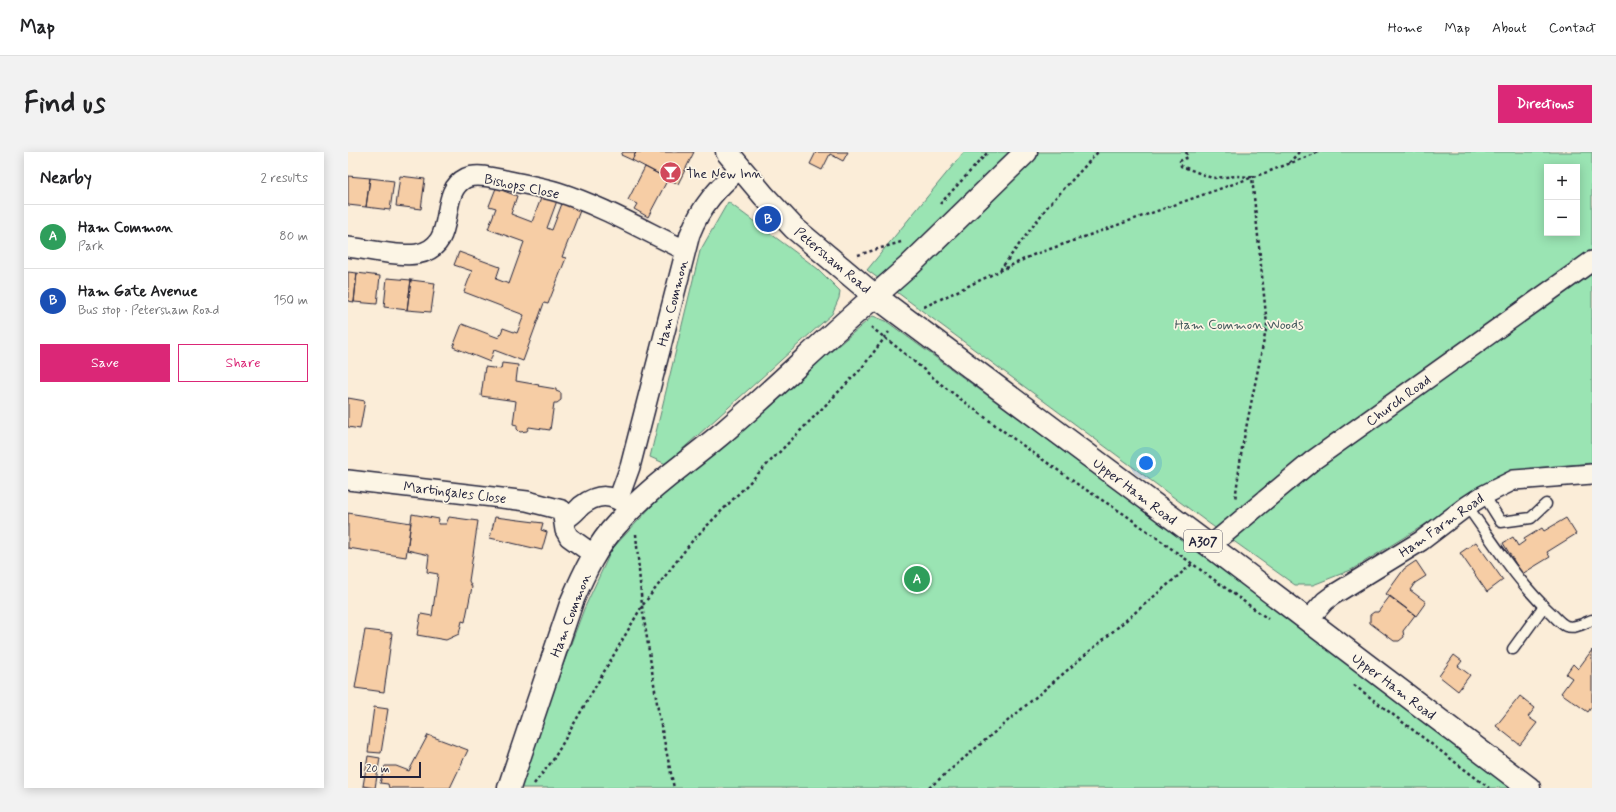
<!DOCTYPE html>
<meta charset="utf-8">
<style>
body{margin:0;font-family:Mynerve,sans-serif;background:#f2f2f2;color:#202124}
.controls{position:absolute;right:12px;top:12px;display:grid;overflow:hidden;border-radius:0px;box-shadow:0 2px 10px #0003}
.controls button{width:36px;height:36px;display:grid;place-items:center;padding:0;border:0;border-bottom:1px solid #e0e0e0;background:#fff;color:#202124;font:20px sans-serif}
.scale{position:absolute;left:12px;bottom:10px;width:61px;box-sizing:border-box;padding-left:4px;border:2px solid #22223b;border-top:0;font-size:11px;line-height:14px;white-space:nowrap;color:#22223b;-webkit-text-stroke:3px #fcf5e5;paint-order:stroke}
.you{position:absolute;left:798px;top:311px;width:14px;height:14px;margin:-10px;border:3px solid #fff;border-radius:50%;background:#1a73e8;box-shadow:0 0 0 6px #1a73e833}
.badge{display:grid;place-items:center;width:26px;height:26px;border-radius:50%;background:#db2777;color:#fff;font-size:13px;font-weight:700}
.pin{position:absolute;translate:-50% -50%;border:2px solid #fff;box-shadow:0 1px 4px #0006}
.list{margin:0;padding:0;list-style:none}
h2{display:flex;justify-content:space-between;align-items:center;height:52px;margin:0;padding:0 16px;font-size:17px}
h2 small{font-size:13px;font-weight:400;color:#757577}
.list li{display:grid;grid-template-columns:26px 1fr auto;gap:12px;align-items:center;box-sizing:border-box;height:64px;padding:0 16px;border-top:1px solid #e0e0e0}
.list b{display:block;font-size:15px;white-space:nowrap}
.list p{margin:0;font-size:13px;white-space:nowrap;color:#757577}
.list em{font-size:13px;font-style:normal;color:#757577}
.actions{display:flex;gap:8px;padding:12px 16px}
.actions a{flex:1;padding:9px 0;border:1px solid #db2777;border-radius:0px;text-align:center;font-size:14px;color:#db2777}
.actions .main{background:#db2777;color:#fff}
.map{position:relative;flex:none;width:1244px;height:636px;overflow:hidden;border-radius:0px}
header{display:flex;align-items:center;gap:24px;box-sizing:border-box;height:56px;padding:0 20px;background:#fff;border-bottom:1px solid #e0e0e0}
header strong{font-size:19px}
nav{display:flex;gap:22px;margin-inline-start:auto;font-size:14px}
.intro{display:flex;align-items:center;justify-content:space-between;box-sizing:border-box;height:96px;padding:0 24px}
h1{margin:0;font-size:28px}
.button{padding:10px 18px;border-radius:0px;background:#db2777;color:#fff;font-size:14px;font-weight:700}
main{display:flex;gap:24px;padding:0 24px}
aside{flex:1;background:#fff;border-radius:0px;box-shadow:0 2px 10px #0003}
.map>svg:first-child{display:block}
</style>
<header>
<strong>Map</strong>
<nav><a>Home</a><a>Map</a><a>About</a><a>Contact</a></nav>
</header>
<div class="intro"><h1>Find us</h1><a class="button">Directions</a></div>
<main>
<aside>
<h2>Nearby<small>2 results</small></h2>
<ul class="list">
<li><span class="badge" style="background:#2e9e5b">A</span><div><b>Ham Common</b><p>Park</p></div><em>80 m</em></li>
<li><span class="badge" style="background:#1a4fb4">B</span><div><b>Ham Gate Avenue</b><p>Bus stop · Petersham Road</p></div><em>150 m</em></li>
</ul>
<div class="actions"><a class="main">Save</a><a>Share</a></div>
</aside>
<div class="map">
<svg width="1244" height="636" viewBox="0 0 1244 636">
<rect width="100%" height="100%" fill="#fbedd8"/>
<filter id="ink" filterUnits="userSpaceOnUse"><feTurbulence type="fractalNoise" baseFrequency=".025" numOctaves="2"/><feDisplacementMap in="SourceGraphic" scale="8" xChannelSelector="R" yChannelSelector="G"/><feConvolveMatrix kernelMatrix="1 2 1 2 8 2 1 2 1" color-interpolation-filters="sRGB"/></filter>
<g filter="url(#ink)">
<!-- green -->
<path fill="#9ae4b3" stroke="#5e8377" fill-rule="evenodd" d="M616,0H1244V311L1184,316L1154,325L1003,418L965,433H947L859,370L519,118ZM1199,15H1229V81H1199Z
M380,50L470,117L492,139L491,146L484,162L318,312L302,305L352,99Z
M525,164L538,169L968,485L1110,591L1163,636H173L201,550L236,457L264,397L314,343Z"/>
<!-- building -->
<path fill="#f6cda5" stroke="#22223b" d="M275,0H288L284,8L273,3Z
M288,0H346L330,32L284,8Z
M468,0H500L495,9L482,2L474,18L462,12Z
M297,15L320,27L300,65L286,57L289,52L280,48Z
M0,24L22,26L18,55L0,53Z
M52,24L77,27L73,57L48,54Z
M22,26L46,29L42,58L18,55Z
M148,36L169,44L163,62L184,70L195,41L210,46L199,76L204,78L215,49L233,56L214,105L218,106L200,152L196,151L175,209L146,198L142,210L105,195L114,172L151,186L155,176L169,181L176,163L116,140L124,119L106,113L111,100L152,115L148,127L161,132L176,90L140,77L148,56L141,54Z
M0,120L9,121L6,150L0,149Z
M9,121L32,124L29,152L6,150Z
M39,126L63,128L59,158L36,155Z
M63,128L87,131L83,160L59,158Z
M154,211L170,213L168,229L191,233L190,234L208,237V239L213,241V248L209,251H206L202,278L181,275L179,279L172,280L169,277V273L165,272L168,249L133,244L137,215L153,217Z
M0,246L17,249L12,277L0,275Z
M0,361L63,371L58,405L0,396Z
M64,362L91,367L90,372H98L101,365L130,369L121,429L124,435L117,470L114,469L111,482L98,488L69,483L73,462L84,464L90,422L79,420L81,403L59,398Z
M147,365L195,371L193,378L199,380L194,398L142,386Z
M1218,366L1228,382L1199,400L1202,405L1174,422L1155,391L1165,385L1170,394L1177,389L1176,387L1194,376L1196,379Z
M1128,390L1155,428L1139,440L1112,401Z
M1068,409L1078,424L1067,431L1062,438L1078,450L1068,464L1038,442L1056,417Z
M1042,444L1067,463L1055,479L1056,485L1051,489H1046L1022,471V463L1026,460H1030Z
M17,478L44,481L36,540L7,536Z
M1244,498V554L1240,560L1213,541L1224,526L1218,522L1225,512L1230,517Z
M1106,503L1114,509L1110,514L1122,523L1110,539L1091,524Z
M1172,544L1187,556L1180,565L1189,571L1172,593L1148,574Z
M26,555L40,557L33,601L20,600Z
M80,583L120,598L102,636H41L40,632L32,631L37,614H48L61,619Z
M20,604L32,606L27,636L15,634Z"/>
<g fill="none" stroke-linecap="round" stroke-linejoin="round">
<defs>
<path id="service" d="M1136,343L1153,370L1183,366L1198,352
M1119,354C1146,391 1170,431 1204,462C1208,466 1213,472 1218,474C1227,477 1236,471 1244,468
M1165,497L1196,454"/>
<path id="minor" d="M0,95C18,97 53,105 69,102C113,94 87,41 118,26C130,21 145,26 157,28C175,32 193,35 210,40C254,54 295,78 337,98
M0,328L179,349L214,358L221,365C226,362 229,358 233,354C250,341 263,342 280,354
M270,348L282,315L342,82C353,54 370,35 393,16
M214,358L217,378L221,385L246,403
M862,394L964,309L1244,109
M960,468L977,449L985,443L1073,389L1119,354L1136,343L1166,328L1244,322"/>
<path id="tertiary" d="M161,636L224,449C236,421 249,393 270,371C301,335 342,309 378,278C429,235 476,187 527,144"/>
<path id="secondary" d="M527,144L562,113L678,0"/>
<path id="primary" d="M379,0L416,44L446,76L527,144L862,394L1181,636"/>
</defs>
<!-- service casing -->
<use href="#service" stroke="#22223b" stroke-width="13"/>
<!-- minor casing -->
<use href="#minor" stroke="#22223b" stroke-width="22"/>
<!-- tertiary casing -->
<use href="#tertiary" stroke="#22223b" stroke-width="25"/>
<!-- secondary casing -->
<use href="#secondary" stroke="#22223b" stroke-width="25"/>
<!-- primary casing -->
<use href="#primary" stroke="#22223b" stroke-width="25"/>
<!-- path -->
<path stroke="#22223b" stroke-width="2.5" stroke-dasharray="3 3" stroke-linecap="butt" d="M838,0L840,5L832,9L833,14L864,26L888,24L904,25L919,173L894,296L887,348
M941,11L951,0
M592,52L640,0
M510,103L553,90
M652,118L700,54L750,0
M576,155L685,103L922,19L971,0
M523,175L550,196L594,233L666,287L732,334L776,362L920,467
M288,382L294,454L311,564L326,636
M1006,533L1141,636
M186,632L205,608L294,454L345,388L513,217L541,180
M581,636L844,412"/>
<!-- service -->
<use href="#service" stroke="#fcf5e5" stroke-width="10"/>
<!-- minor -->
<use href="#minor" stroke="#fcf5e5" stroke-width="19"/>
<!-- tertiary -->
<use href="#tertiary" stroke="#fcf5e5" stroke-width="22"/>
<!-- secondary -->
<use href="#secondary" stroke="#fcf5e5" stroke-width="22"/>
<!-- primary -->
<use href="#primary" stroke="#fcf5e5" stroke-width="22"/>
</g>
</g>
<!-- icons -->
<defs>
<symbol id="bar-disc" viewBox="-11 -11 22 22"><circle r="9.5" fill="#d1495b" stroke="#fcf5e5"/><path d="M-6-5H6L.8 .8V4.5H3.5V6h-7V4.5H-.8V.8Z" fill="#fff"/></symbol>
</defs>
<g fill-rule="evenodd">
<use href="#bar-disc" x="310" y="8" width="25" height="25"/>
</g>
<g text-anchor="middle" stroke-width="3.5" stroke-linejoin="round" paint-order="stroke">
<!-- shield labels -->
<rect fill="#fcf5e5" stroke="#63616e" stroke-width="1" x="836" y="378" width="38" height="22" rx="3"/>
<g font-size="13" font-weight="bold" fill="#22223b">
<text x="855" y="394">A307</text>
</g>
<!-- poi labels -->
<g font-size="14" fill="#22223b" stroke="#fcf5e5" text-anchor="start">
<text x="338" y="26">The New Inn</text>
</g>
<!-- street labels -->
<g font-size="14" fill="#22223b" stroke="#fcf5e5">
<text transform="translate(174 34) rotate(12)" y="5">Bishops Close</text>
<text transform="translate(485 108) rotate(40)" y="5">Petersham Road</text>
<text transform="translate(324 151) rotate(-76)" y="5">Ham Common</text>
<text transform="translate(1050 248) rotate(-36)" y="5">Church Road</text>
<text transform="translate(787 339) rotate(37)" y="5">Upper Ham Road</text>
<text transform="translate(107 340) rotate(7)" y="5">Martingales Close</text>
<text transform="translate(1093 373) rotate(-35)" y="5">Ham Farm Road</text>
<text transform="translate(222 463) rotate(-69)" y="5">Ham Common</text>
<text transform="translate(1046 534) rotate(37)" y="5">Upper Ham Road</text>
</g>
<!-- park labels -->
<g font-size="14" fill="#465c5f" stroke="#fcf5e5">
<text x="891" y="177">Ham Common Woods</text>
</g>
</g>
</svg>
<div class="controls">
<button>+</button>
<button>−</button>
</div>
<div class="scale">20 m</div>
<div class="you"></div>
<div class="pin badge" style="left:569px;top:427px;background:#2e9e5b">A</div>
<div class="pin badge" style="left:420px;top:67px;background:#1a4fb4">B</div>
</div>
</main>
